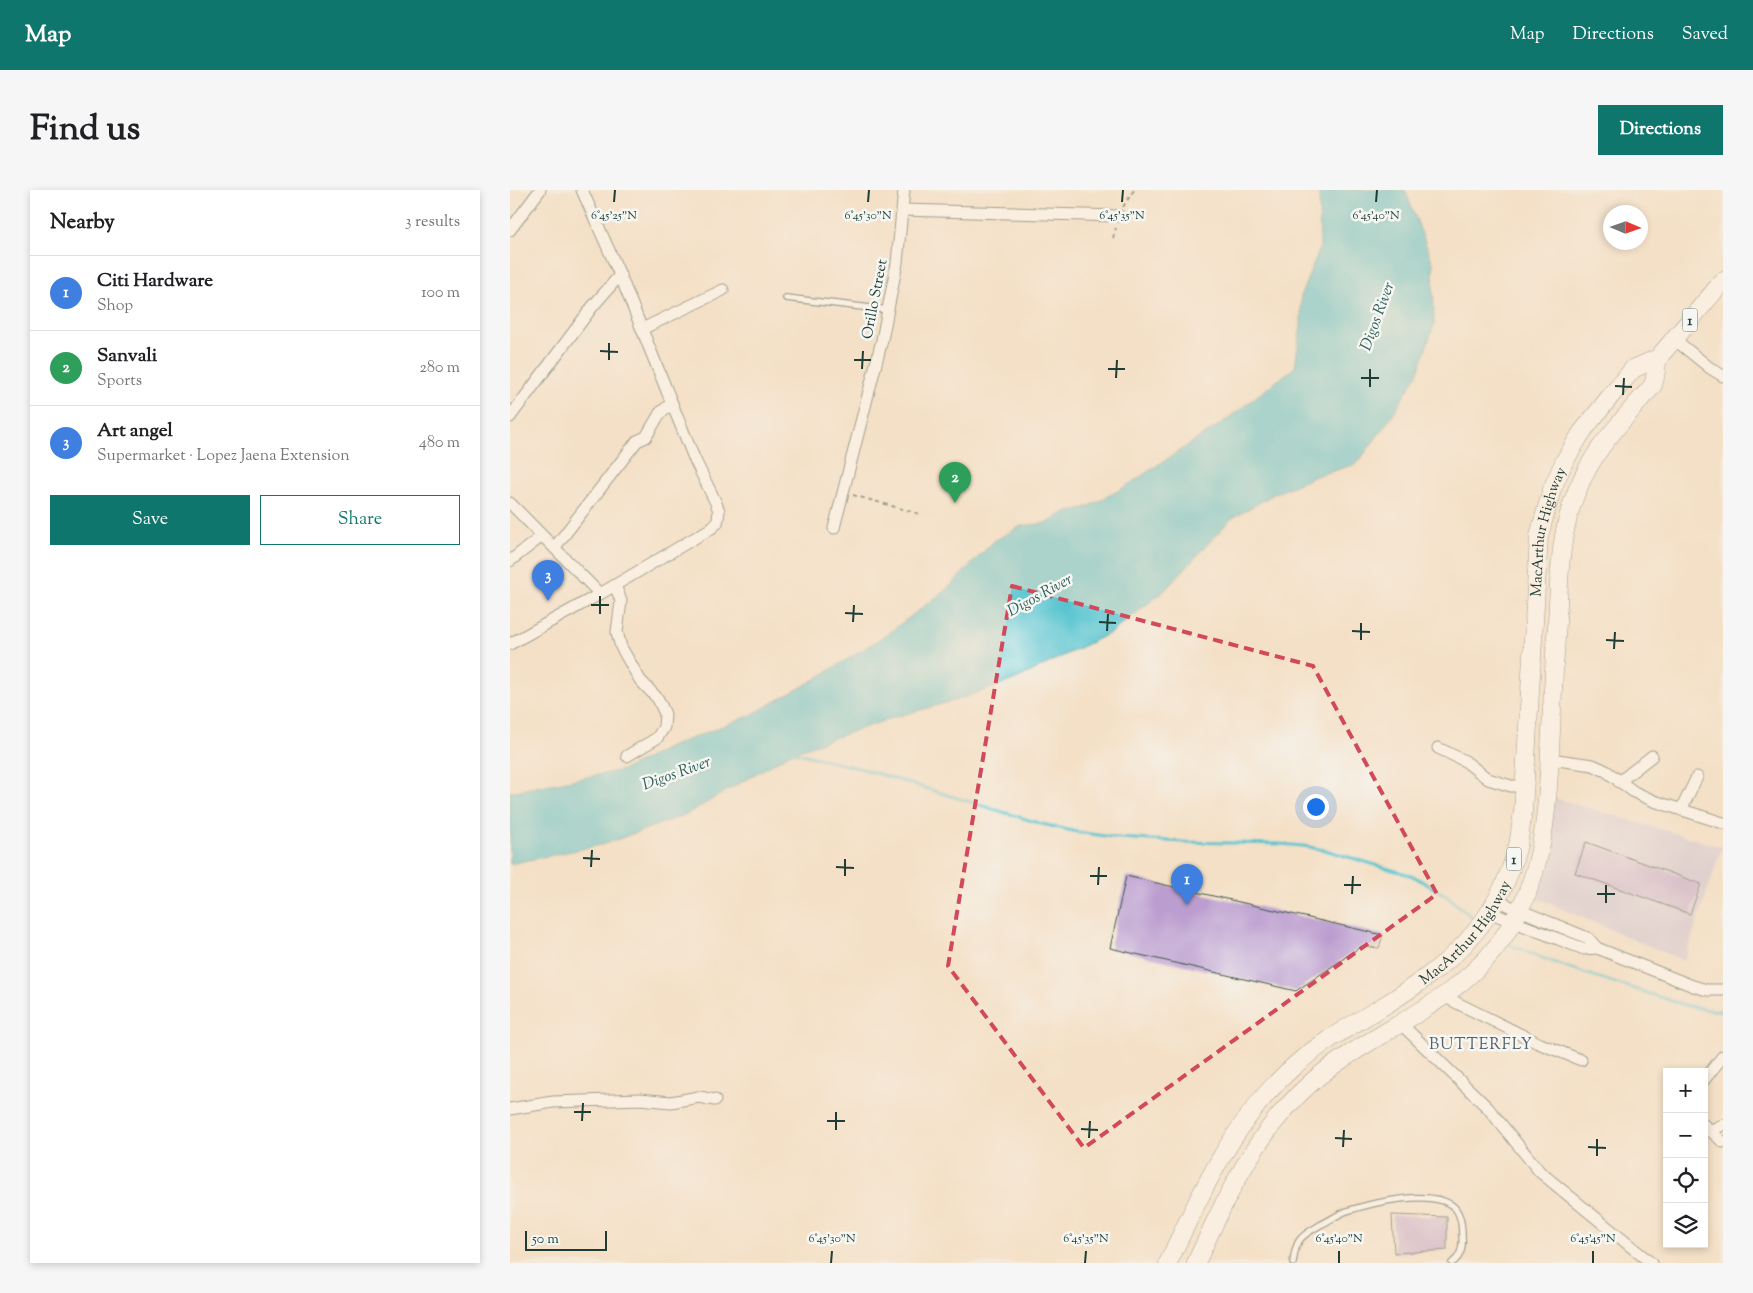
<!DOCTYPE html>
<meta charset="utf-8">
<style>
body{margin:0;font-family:"Sorts Mill Goudy",serif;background:#f6f6f6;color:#202124}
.controls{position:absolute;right:15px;bottom:15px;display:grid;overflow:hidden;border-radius:0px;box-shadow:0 2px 8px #0003}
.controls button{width:45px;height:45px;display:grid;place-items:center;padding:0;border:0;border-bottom:1px solid #e0e0e0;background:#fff;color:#202124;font:25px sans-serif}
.compass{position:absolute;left:1093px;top:15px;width:45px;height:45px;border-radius:50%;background:#fff;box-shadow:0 2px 8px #0003;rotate:92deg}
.scale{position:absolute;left:15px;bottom:12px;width:82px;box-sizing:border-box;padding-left:5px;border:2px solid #1f3d34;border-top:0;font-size:14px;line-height:18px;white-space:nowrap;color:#1f3d34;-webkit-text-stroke:4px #f6f6f2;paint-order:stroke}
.you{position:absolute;left:805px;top:616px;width:18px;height:18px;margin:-12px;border:4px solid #fff;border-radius:50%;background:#1a73e8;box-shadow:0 0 0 8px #1a73e833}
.badge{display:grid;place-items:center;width:32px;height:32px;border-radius:50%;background:#0f766e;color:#fff;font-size:16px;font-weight:700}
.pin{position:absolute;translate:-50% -41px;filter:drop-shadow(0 1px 2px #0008)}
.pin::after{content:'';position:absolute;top:26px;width:18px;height:15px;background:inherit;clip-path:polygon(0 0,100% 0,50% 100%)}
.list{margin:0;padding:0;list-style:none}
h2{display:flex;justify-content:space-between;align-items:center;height:65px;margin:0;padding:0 20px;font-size:21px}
h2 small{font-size:16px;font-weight:400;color:#757577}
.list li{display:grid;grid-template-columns:32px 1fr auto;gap:15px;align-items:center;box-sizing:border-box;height:75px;padding:0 20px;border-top:1px solid #e0e0e0}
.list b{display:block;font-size:19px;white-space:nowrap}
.list p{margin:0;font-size:16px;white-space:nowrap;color:#757577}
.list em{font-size:16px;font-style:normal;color:#757577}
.actions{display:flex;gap:10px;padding:15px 20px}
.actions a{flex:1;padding:11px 0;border:1px solid #0f766e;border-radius:0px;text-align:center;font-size:18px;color:#0f766e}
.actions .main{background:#0f766e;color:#fff}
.icon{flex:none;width:28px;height:28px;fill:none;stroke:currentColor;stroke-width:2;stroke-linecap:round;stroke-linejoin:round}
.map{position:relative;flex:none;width:1213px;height:1073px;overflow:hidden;border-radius:0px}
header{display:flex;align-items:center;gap:30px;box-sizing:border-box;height:70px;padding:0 25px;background:#0f766e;color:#fff}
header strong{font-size:24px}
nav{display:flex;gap:28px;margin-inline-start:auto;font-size:18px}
.intro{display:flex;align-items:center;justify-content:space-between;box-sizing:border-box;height:120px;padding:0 30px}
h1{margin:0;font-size:35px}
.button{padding:12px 22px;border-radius:0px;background:#0f766e;color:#fff;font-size:18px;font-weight:700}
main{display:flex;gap:30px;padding:0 30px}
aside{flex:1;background:#fff;border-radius:0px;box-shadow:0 2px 8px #0003}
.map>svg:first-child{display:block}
</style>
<header>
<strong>Map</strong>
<nav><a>Map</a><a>Directions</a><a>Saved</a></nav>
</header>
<div class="intro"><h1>Find us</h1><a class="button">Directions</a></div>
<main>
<aside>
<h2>Nearby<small>3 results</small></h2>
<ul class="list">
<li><span class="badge" style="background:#3f7fe0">1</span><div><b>Citi Hardware</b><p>Shop</p></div><em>100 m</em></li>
<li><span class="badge" style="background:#2e9e5b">2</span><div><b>Sanvali</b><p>Sports</p></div><em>280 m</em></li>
<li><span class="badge" style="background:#3f7fe0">3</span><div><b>Art angel</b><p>Supermarket · Lopez Jaena Extension</p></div><em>480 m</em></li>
</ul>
<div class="actions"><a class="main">Save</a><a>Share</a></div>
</aside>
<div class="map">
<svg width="1213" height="1073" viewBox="0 0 1213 1073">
<rect width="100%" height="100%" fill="#f6f6f2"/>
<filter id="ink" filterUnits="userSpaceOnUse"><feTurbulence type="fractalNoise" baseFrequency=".02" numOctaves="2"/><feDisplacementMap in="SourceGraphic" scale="10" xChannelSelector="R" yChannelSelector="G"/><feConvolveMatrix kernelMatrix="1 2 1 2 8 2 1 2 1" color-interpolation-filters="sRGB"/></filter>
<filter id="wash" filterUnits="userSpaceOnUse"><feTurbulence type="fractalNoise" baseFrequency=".0096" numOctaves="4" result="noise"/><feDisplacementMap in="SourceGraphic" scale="20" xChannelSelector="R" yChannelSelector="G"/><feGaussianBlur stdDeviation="1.12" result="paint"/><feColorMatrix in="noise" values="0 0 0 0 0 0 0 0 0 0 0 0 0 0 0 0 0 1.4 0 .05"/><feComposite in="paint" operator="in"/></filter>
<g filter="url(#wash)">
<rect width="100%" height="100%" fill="#f4e0c6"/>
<!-- industrial -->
<path fill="#c9bfd7" d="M1041,607L1212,657L1174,771L1020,705Z"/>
<!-- water -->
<path fill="#57c4d0" stroke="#3b8082" d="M809,0H895L923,73L924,135L907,185L881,227L847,274L806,286L764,304L721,329L654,401L602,442L506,489L450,509L385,527L283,562L177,624L95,654L0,674V602L113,580L162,556L241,525L304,490L376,445L437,399L484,351L511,336L538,333L553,323L578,317L613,298L712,233L785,177L791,135V105L810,57Z"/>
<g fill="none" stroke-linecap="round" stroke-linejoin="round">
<!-- stream -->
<path stroke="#57c4d0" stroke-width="3" d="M279,561L356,580L532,634L567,642L609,648L673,652L770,654L793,656L815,660L903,686L937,706L962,727
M998,754C1041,773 1086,787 1131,801C1158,810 1185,820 1213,821"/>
</g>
<g id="blocks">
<!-- building -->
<path fill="#bb9dcf" d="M1076,652L1191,694L1180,724L1065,683Z
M616,686L873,745L869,758L852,756L786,801L600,758Z
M882,1025L937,1027V1060L884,1063Z"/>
</g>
</g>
<g filter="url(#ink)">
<use href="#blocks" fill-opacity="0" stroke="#3f554a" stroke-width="1"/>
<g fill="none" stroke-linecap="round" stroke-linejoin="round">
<defs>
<path id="service" d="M276,108L378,120
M783,1073C784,1066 785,1057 789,1051C794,1043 803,1040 810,1035C819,1031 828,1024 837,1021C862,1013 922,998 944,1017C951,1024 952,1037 952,1046C953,1056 951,1067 942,1073"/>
<path id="minor" d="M392,20L609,26
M0,40L30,0
M132,139L213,100
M1164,149L1200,178L1213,186
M0,227L83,116L110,85
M0,313L90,404
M324,338L372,150L387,73L394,0
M45,357L127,251L136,247L150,223L162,213
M0,371L32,346
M105,395L111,411L107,442L111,457L130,490L148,509L155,524L154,537L147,548L117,566
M0,454L90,404L200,339L207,333L208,329L209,321L206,313L184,268L110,85L72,0
M928,558L955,571L978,589L1001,596H1014
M1040,569L1083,575L1096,581L1124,602L1144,611L1213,633
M1109,592L1142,566
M1171,620L1187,587
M987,711L1078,748L1087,758L1183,796L1197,800H1213
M981,723L1074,759L1087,758
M935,807L1028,853L1071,870
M890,833L978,918L1030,982L1141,1073
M1194,890L1213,866
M0,919L43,912L130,909L161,912L189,907L205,910
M1194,935L1213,952
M1199,941L1213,935"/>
<g id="trunk">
<path id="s1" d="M658,1073C690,1004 725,928 783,877C808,854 839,837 867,820C937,777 987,738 1008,655C1010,645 1011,633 1013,622L1029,346L1042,299L1054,272L1072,242L1099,208L1123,179L1148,168L1213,91"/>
<path d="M686,1073C719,1001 752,928 818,879C875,837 942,814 987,756C1032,697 1037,633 1040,562C1042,518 1044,475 1047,432C1049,400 1049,367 1056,336C1062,308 1075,280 1091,257C1103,241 1116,226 1129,211C1133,206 1140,200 1143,195C1146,188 1146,176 1148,168"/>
</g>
</defs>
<!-- service casing -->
<use href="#service" stroke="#3f554a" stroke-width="8"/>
<!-- minor casing -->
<use href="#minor" stroke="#3f554a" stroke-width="13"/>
<!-- trunk casing -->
<use href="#trunk" stroke="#3f554a" stroke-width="19"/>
<!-- path -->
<path stroke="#3f554a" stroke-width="2" stroke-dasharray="4 4" stroke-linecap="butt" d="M613,17L624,0
M603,48L606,38
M343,305L410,324"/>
<!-- service -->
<use href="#service" stroke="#fff" stroke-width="5.5"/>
<!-- minor -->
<use href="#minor" stroke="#fff" stroke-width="11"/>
<!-- trunk -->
<use href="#trunk" stroke="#fff" stroke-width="18"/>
</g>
</g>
<!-- marked area -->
<path d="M0 0H1213V1073H0ZM502,396L803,476L927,704L574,958L438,776Z" fill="#f4e0c6" fill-opacity=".55" fill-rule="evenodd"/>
<path fill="none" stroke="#d1495b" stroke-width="4" stroke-dasharray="10 6" stroke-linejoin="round" d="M502,396L803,476L927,704L574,958L438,776Z"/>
<!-- ticks -->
<path fill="none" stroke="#1f3d34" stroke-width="2" d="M104,12L105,0M358,12L359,0M612,12L613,0M866,12L867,0M90,161L108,162M99,170V153M344,170H361M352,179L353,161M598,179H615M606,188L607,170M851,188H869M1105,196L1122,197M860,197V179M1113,205L1114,188M81,415H99M335,423L353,424M90,424V406M343,432L344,415M589,432L606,433M597,441L598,424M842,441L860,442M851,450V433M1096,450L1114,451M1104,459L1105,442M73,668L90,669M81,677L82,660M326,677L344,678M335,686V669M580,686H597M588,695L589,677M834,695H851M842,704L843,686M1087,704H1105M1096,713V695M64,922H81M72,931L73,913M317,931H335M571,939L588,940M326,940V922M579,948L580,931M825,948L842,949M833,957L834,940M1078,957L1096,958M1087,966V949M321,1073L322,1061M575,1073L576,1061M829,1073V1061M1083,1073V1061"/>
<g text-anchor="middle" stroke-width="5" stroke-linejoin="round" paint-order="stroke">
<!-- shield labels -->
<g fill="#f6f6f2" stroke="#60746d" stroke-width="1">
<rect x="1172.5" y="118.5" width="15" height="23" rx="4"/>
<rect x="996.5" y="657.5" width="15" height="23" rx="4"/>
</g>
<g font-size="14" font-weight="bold" fill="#1f3d34">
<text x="1180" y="135">1</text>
<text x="1004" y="674">1</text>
</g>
<!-- street labels -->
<g font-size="15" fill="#1f3d34" stroke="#f6f6f2">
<text transform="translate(364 109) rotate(-79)" y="5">Orillo Street</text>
<text dy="5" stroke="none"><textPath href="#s1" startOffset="875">MacArthur Highway</textPath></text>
<text dy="5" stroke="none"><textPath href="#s1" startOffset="455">MacArthur Highway</textPath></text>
</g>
<!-- water labels -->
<g font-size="16" font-style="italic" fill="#2d5f5b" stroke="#f6f6f2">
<text transform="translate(866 126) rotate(-70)" y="6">Digos River</text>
<text transform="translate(529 404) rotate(-29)" y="6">Digos River</text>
<text transform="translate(166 582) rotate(-20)" y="6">Digos River</text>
</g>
<!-- neighbourhood labels -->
<g font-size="16" letter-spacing="1" fill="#565f6a" stroke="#f6f6f2">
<text x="971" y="859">BUTTERFLY</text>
</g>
</g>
<g font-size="12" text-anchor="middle" fill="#1f3d34" stroke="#f6f6f2" stroke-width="5" stroke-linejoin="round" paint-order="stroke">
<text x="104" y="29">6°45'25"N</text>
<text x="358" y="29">6°45'30"N</text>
<text x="612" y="29">6°45'35"N</text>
<text x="866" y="29">6°45'40"N</text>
<text x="322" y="1052">6°45'30"N</text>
<text x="576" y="1052">6°45'35"N</text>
<text x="829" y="1052">6°45'40"N</text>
<text x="1083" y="1052">6°45'45"N</text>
</g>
</svg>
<div class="controls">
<button>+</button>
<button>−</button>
<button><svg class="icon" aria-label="locate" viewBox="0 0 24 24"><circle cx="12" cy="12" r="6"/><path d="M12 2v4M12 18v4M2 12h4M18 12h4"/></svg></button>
<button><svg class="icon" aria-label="layers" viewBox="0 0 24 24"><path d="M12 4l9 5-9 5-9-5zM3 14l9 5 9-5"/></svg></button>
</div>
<svg class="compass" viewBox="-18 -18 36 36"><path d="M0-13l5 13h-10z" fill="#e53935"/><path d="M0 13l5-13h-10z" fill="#757577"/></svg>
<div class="scale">50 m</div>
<div class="you"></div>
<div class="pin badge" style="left:677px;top:715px;background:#3f7fe0">1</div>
<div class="pin badge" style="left:445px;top:313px;background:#2e9e5b">2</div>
<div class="pin badge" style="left:38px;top:411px;background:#3f7fe0">3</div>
</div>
</main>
